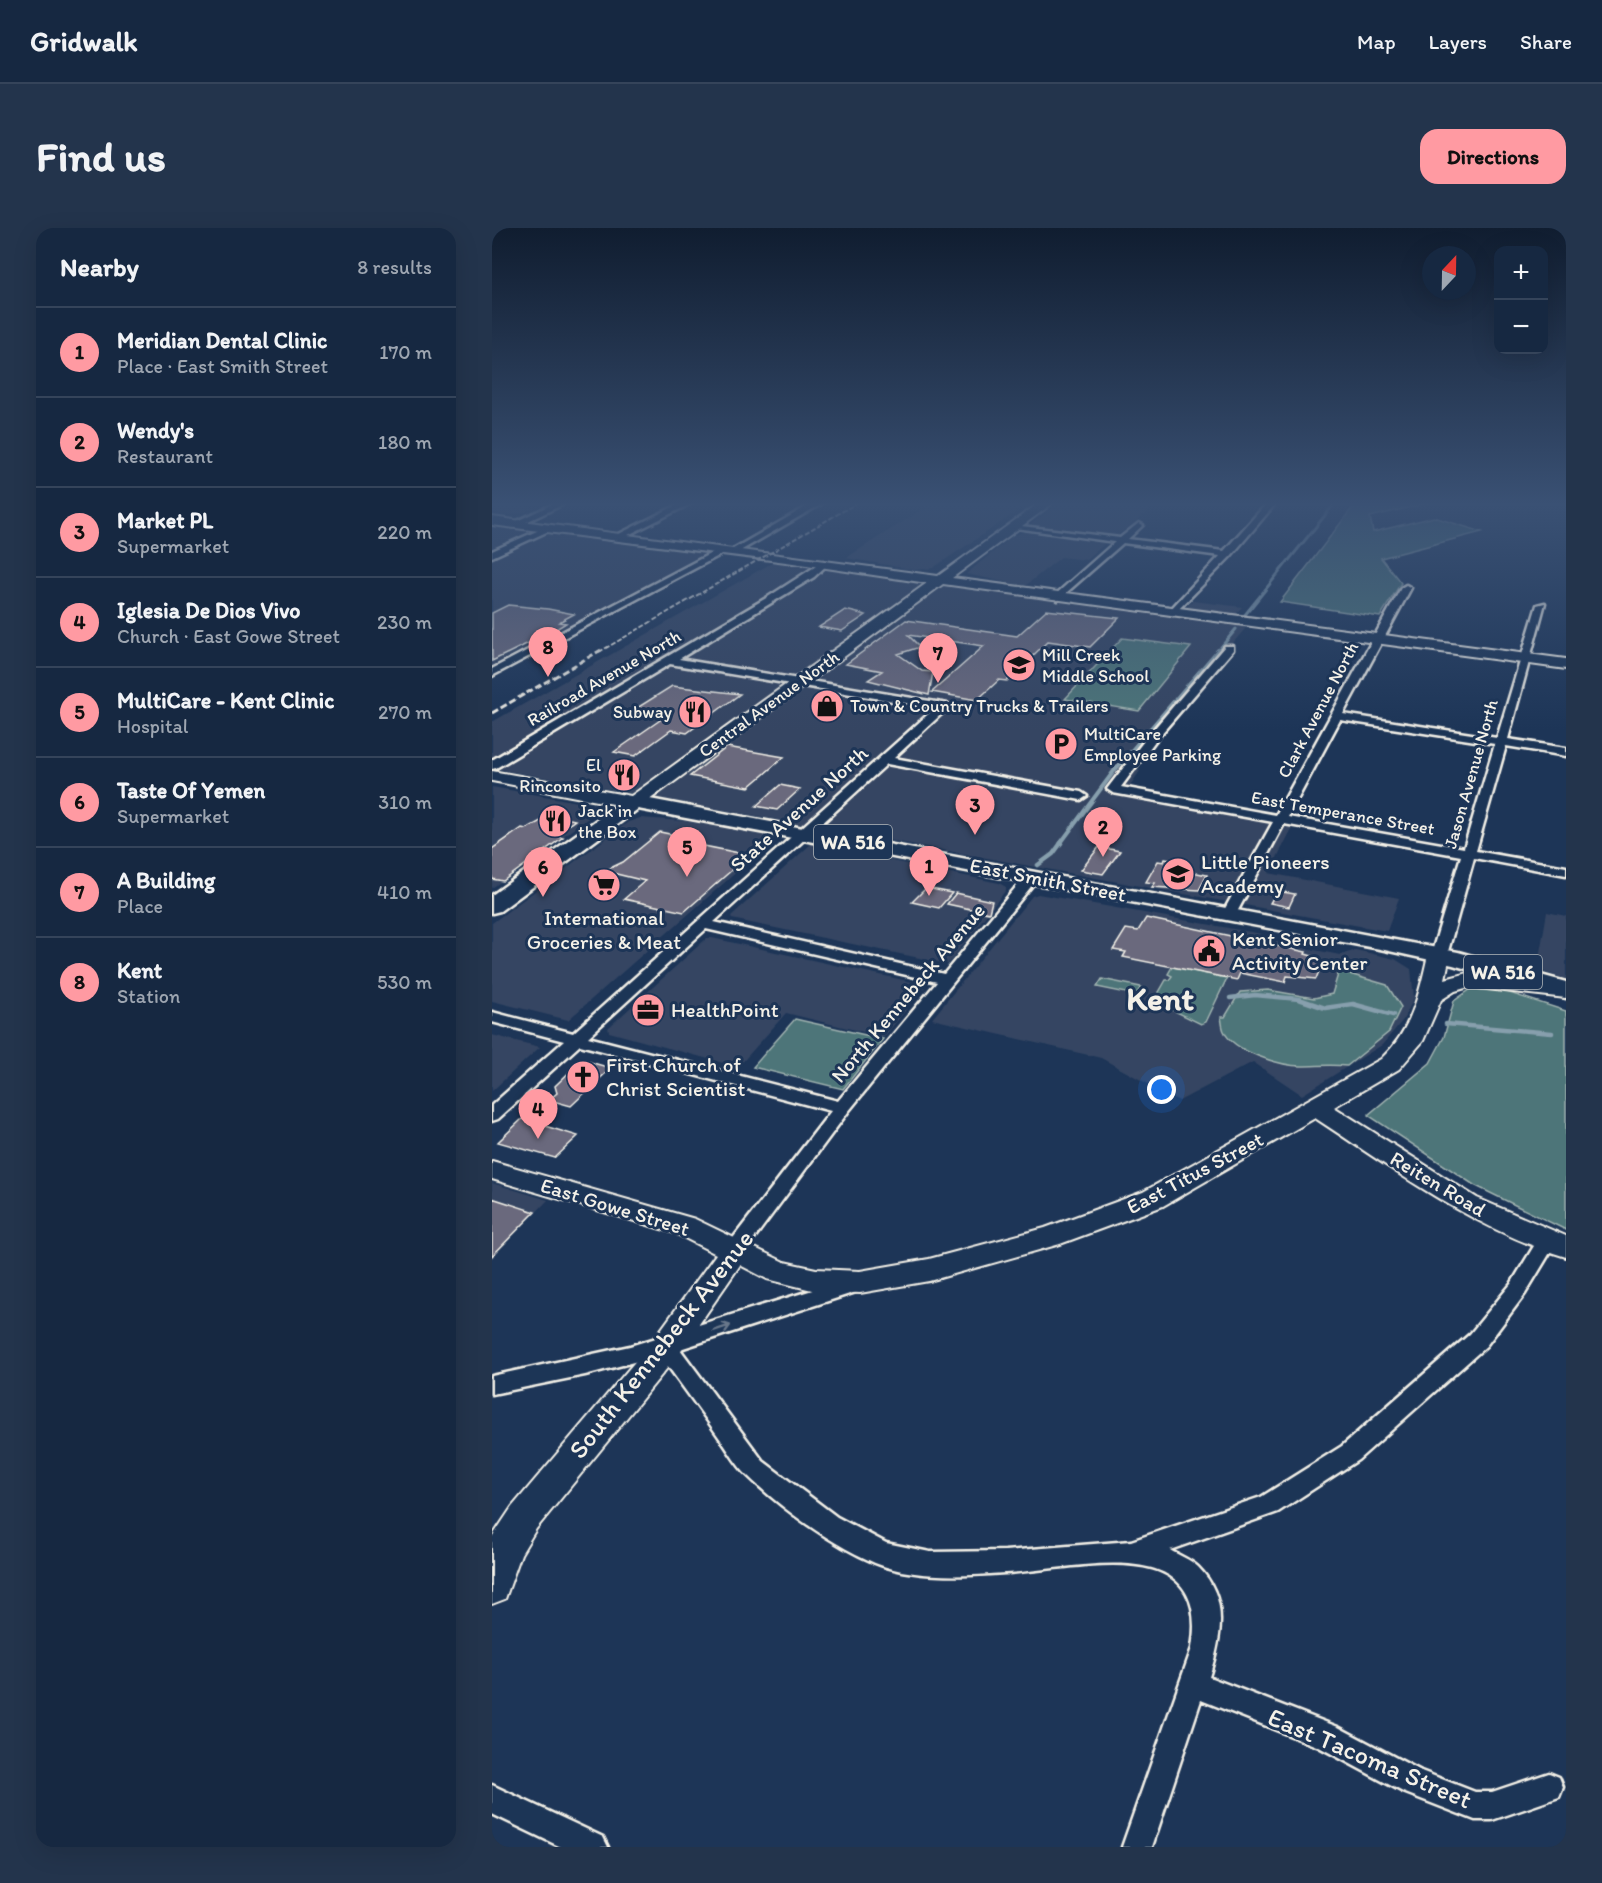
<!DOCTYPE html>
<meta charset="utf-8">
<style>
body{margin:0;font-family:Itim,sans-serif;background:#23344c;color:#f1f3f6}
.controls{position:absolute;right:18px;top:18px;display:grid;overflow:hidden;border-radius:12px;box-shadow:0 6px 24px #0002}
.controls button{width:54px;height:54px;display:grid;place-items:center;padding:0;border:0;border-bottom:2px solid #35445a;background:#162841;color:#f1f3f6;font:30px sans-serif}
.compass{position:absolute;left:930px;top:18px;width:54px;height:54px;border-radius:50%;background:#162841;box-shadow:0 6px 24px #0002;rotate:22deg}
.you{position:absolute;left:670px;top:862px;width:21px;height:21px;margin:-15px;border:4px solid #fff;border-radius:50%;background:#1a73e8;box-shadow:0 0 0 9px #1a73e833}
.badge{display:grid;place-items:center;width:39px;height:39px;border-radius:50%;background:#ff9aa2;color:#111;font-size:20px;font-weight:700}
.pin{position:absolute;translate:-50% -50px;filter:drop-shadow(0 2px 3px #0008)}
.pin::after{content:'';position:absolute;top:32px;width:21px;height:18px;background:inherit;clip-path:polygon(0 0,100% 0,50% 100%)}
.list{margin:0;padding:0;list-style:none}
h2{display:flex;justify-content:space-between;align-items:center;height:78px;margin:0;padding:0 24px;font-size:26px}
h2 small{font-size:20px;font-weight:400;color:#9ea6b1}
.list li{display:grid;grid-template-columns:39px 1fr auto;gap:18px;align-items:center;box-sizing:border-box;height:90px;padding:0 24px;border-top:2px solid #35445a}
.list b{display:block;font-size:22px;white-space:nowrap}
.list p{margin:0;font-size:20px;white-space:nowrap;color:#9ea6b1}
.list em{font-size:20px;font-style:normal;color:#9ea6b1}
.map{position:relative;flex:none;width:1074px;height:1619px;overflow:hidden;border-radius:18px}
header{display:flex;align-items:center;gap:36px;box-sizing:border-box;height:84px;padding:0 30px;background:#162841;border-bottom:2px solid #35445a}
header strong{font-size:28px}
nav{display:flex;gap:33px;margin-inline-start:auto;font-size:21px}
.intro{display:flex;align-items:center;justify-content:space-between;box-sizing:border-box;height:144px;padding:0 36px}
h1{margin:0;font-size:42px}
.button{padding:15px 27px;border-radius:18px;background:#ff9aa2;color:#111;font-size:21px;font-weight:700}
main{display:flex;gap:36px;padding:0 36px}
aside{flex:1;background:#162841;border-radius:18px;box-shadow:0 6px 24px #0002}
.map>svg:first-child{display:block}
</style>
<header>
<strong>Gridwalk</strong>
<nav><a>Map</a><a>Layers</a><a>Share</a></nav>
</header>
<div class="intro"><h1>Find us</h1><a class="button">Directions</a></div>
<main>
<aside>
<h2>Nearby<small>8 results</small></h2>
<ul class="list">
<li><span class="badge">1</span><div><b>Meridian Dental Clinic</b><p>Place · East Smith Street</p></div><em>170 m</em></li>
<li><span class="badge">2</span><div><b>Wendy's</b><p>Restaurant</p></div><em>180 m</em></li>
<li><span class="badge">3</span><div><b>Market PL</b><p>Supermarket</p></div><em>220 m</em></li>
<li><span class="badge">4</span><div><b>Iglesia De Dios Vivo</b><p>Church · East Gowe Street</p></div><em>230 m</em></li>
<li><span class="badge">5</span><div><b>MultiCare - Kent Clinic</b><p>Hospital</p></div><em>270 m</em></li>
<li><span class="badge">6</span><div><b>Taste Of Yemen</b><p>Supermarket</p></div><em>310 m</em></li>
<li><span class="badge">7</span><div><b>A Building</b><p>Place</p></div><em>410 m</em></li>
<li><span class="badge">8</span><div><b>Kent</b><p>Station</p></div><em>530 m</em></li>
</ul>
</aside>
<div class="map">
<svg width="1074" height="1619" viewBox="0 0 1074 1619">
<rect width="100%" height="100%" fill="#1d3557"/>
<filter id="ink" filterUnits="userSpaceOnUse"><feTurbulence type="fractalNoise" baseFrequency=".0167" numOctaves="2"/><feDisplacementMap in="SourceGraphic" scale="12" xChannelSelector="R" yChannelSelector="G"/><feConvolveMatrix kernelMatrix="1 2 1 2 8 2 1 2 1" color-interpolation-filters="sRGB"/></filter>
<g filter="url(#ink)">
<!-- built -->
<path fill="#344562" d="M0,275H16L46,280L19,287L0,285Z
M404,275H538L441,340L423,342L354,330L434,279Z
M566,275H675L666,276L624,309L544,300L538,297Z
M0,297L213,323L215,325L0,438Z
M529,305L534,304L615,314L594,332L569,329L533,358L474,346L522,307Z
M292,328L758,395L659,511L638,539L648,543L637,559L806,589L777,645L907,670L895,703L0,540V494Z
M701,373L750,379L740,390L696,383L693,380Z
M0,559L103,577L106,583L0,660Z
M148,590L193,593L267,606L282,611L76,792L0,773V695L136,594Z
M319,616L507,655L514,659V662L456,736L240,691L239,688Z
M546,666L770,706L788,715L848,727L864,722L903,731L919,741L922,770L911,792L890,817L810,867L761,834L687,873L609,830L440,791L540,668Z
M1055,684L1074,688V751L1045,742Z
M215,710H220L434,757L392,809L294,785L246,839L117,804L116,800Z
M0,807L48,819L0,863Z
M0,955L56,972L0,1030Z"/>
<!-- green -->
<path fill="#4e7579" stroke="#a1b3b0" stroke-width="1.5" d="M864,275H936L878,289L881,304L942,289L990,304L889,330L909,355L888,389L788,374Z
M630,410L699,419L647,483L573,471Z
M680,739L735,750L714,794L709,796L662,773L674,752H677L680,748L676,746Z
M847,743L895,757L909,779L897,804L855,838C836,836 827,838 809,838C789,838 740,823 732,803C730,799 730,793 729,789H733L748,764L776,762L822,770L840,766Z
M610,751L649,759L644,767L605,759Z
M996,758L1074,783V1002L982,957L876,887L938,835L952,809L962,773L979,761Z
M303,791L391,811L351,861L261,839Z"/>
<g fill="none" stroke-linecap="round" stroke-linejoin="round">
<!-- stream-far2 -->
<path stroke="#879fad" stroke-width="3" d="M752,388L843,275
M725,424L744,401"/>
<!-- stream-far1 -->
<path stroke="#879fad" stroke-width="4" d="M568,616L622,543L726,422"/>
<!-- stream -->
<path stroke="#879fad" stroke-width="4.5" d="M546,637L561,626L569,615
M738,770L763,767L807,771L833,780L861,776L901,787
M954,796L1060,805"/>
</g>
<!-- building -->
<path fill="#6a697d" stroke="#f4f1e8" stroke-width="1.5" d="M16,377L56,381L82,386L67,394L74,395L61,403L0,433V385Z
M353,382L374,387L350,403L327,399Z
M554,382L627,390L598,419L556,413L515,453L507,452L485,472L440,464L492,418L416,407L428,419L406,426L430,443L441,444L437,467L376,452L390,443L354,436L414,392L525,408Z
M180,458L248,466L195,505L179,502L143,528L122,524L171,490L144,485L149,481L145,480Z
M235,519L292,529L257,559L198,548Z
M288,557L308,561L285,582L264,578Z
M60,587L83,592L62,607L71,609L11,653L0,651V621L30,600L34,601Z
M168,604L187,608L182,612L257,627L192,684L132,671L153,653L112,643L131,634Z
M607,619L628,623L611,646L589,642Z
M673,631L689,634L687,637L692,638L690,642L715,647L707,662L660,659L663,655L654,654L666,633L672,634Z
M434,660L460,665L447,680L420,674Z
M785,663L803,666L797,679L778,675Z
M464,665L500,673L497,685L455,676Z
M654,690L814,724L813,726L827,730L826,734L830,735L824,751L795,748L793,754L748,745L745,752L631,729L634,724L621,722L634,701L646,703Z
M94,833L119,840L79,878L57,872L65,865L63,858L88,834Z
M30,891L86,908L63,930L6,914Z
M0,970L43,984L0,1028Z"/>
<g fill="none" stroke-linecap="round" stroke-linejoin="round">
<defs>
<path id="street" d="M63,275H74L32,295L25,293Z
M189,275H200L132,309L125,307Z
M321,275H331L248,323L241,321Z
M775,275H784L739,328L681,387L676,384L678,382L728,328L631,315L566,372L561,369L563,367L623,314L517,299L521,297L628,310L647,295L651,297L636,311L732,323Z
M54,299L61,301L0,329V323Z
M229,320L233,323L232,325L0,448V441Z
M332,333L336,336L322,349L187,431L456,476V480L402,530L589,564L595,568L589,572L395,536L222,694L452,746L534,647L539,646L546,650L356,884L249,1028L242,1030L235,1028L232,1023L235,1018L339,883L88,817L6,891L0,893V877L72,813L0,794V784L81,805L443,480L178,436L4,540L0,541V532L276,369ZM214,701L445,754L346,873L96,809Z
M914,357L919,360L851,486L1005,510L1045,377L1053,375L1016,511L1074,520V528L1014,518L984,623L1074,639V647L982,630L955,727L947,732L939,727L969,628L792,596L744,686L742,689H732L730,686L781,594L621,565L615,561L655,509L733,418H741V422L663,513L629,559L784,587L909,360ZM848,492L1003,516L972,620L796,589Z
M1055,1006L1062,1008L1065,1013L1033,1066L994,1118L866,1232L786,1284L678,1322C686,1327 699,1332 706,1339C738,1371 729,1410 717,1449L846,1499L929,1543L983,1564H1000L1057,1545L1067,1549L1071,1559L1067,1569L1000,1592H983L911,1564L827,1519L709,1472L660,1619H630L700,1420C720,1300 583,1342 513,1345C472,1348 422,1351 383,1335C339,1316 290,1281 256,1248C245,1238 237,1223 229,1212C209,1183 188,1155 168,1127L93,1147L0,1166V1148L138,1118L363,1049L370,1052L373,1057L370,1062L188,1121L271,1233L345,1289L394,1315L438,1324L513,1323L639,1313L769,1269L850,1218L978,1106L1019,1056L1048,1008Z
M0,1557L111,1609L116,1619H69L0,1586Z"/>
<path id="secondary" d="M547,275H561L460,350L1074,431V441L451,356L149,578L142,580L0,553V543L139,568L435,355L294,334L0,297V289L446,348Z
M947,720L955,722L958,727L953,751L976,745L1074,756V770L977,759L963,763L949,772L931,813L907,841L842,879L985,970L1074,1008V1029C981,1001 904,943 823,890L671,978L568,1016L437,1053L368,1065L324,1063L275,1051L248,1037L185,1128L44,1301L29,1326L13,1371L0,1376V1309L20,1279L163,1110L224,1026L183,1005L0,951V933L203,991L292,1034L324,1041L368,1043L437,1031L553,1000L651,964L889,831C920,802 927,766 936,727L939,722Z"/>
<path id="primary" d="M142,568L966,724L1074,754V770L961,737L888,721L146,581L8,683L0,685V667L135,570Z"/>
</defs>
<!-- street casing -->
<use href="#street" stroke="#f4f1e8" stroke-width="5"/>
<!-- secondary casing -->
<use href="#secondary" stroke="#f4f1e8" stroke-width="4"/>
<!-- primary casing -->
<use href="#primary" stroke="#f4f1e8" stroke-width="5"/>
<!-- street -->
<use href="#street" fill="#1d3557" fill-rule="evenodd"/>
<!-- secondary -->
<use href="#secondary" fill="#1d3557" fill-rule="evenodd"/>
<!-- primary -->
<use href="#primary" fill="#1d3557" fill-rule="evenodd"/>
<!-- rail-far1 -->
<path stroke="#f4f1e8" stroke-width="2" stroke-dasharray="5 2" stroke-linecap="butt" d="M107,424L365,275"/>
<!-- rail -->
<path stroke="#f4f1e8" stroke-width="3" stroke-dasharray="7 3" stroke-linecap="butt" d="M0,485L109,422"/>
</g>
<!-- one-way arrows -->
<defs><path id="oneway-shaft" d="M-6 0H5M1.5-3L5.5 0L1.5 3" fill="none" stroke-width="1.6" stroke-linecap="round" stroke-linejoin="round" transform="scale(1.5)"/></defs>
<use stroke="#68778a" href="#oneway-shaft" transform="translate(230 1100) rotate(-18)"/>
</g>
<!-- sky -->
<linearGradient id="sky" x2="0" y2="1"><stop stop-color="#101d30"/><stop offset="0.55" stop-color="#3a5174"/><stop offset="1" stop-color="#3a5174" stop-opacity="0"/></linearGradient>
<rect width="1074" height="502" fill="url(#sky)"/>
<!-- icons -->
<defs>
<symbol id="school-disc" viewBox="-11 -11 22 22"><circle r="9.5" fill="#ff9aa2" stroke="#1d3557"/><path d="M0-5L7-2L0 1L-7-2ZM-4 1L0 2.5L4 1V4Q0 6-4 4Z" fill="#111"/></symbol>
<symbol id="shop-disc" viewBox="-11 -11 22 22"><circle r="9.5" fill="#ff9aa2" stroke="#1d3557"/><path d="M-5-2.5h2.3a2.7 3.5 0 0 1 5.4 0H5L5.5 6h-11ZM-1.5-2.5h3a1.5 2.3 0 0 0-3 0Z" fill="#111"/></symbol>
<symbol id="restaurant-disc" viewBox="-11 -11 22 22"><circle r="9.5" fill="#ff9aa2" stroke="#1d3557"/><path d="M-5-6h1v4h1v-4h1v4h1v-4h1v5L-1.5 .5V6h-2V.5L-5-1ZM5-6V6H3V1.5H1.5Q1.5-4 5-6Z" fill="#111"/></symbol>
<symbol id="parking-disc" viewBox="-11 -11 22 22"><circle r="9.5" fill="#ff9aa2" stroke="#1d3557"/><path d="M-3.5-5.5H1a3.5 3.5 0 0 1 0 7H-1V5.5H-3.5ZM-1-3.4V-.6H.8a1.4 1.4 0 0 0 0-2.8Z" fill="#111"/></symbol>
<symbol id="supermarket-disc" viewBox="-11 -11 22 22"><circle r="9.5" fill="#ff9aa2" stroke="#1d3557"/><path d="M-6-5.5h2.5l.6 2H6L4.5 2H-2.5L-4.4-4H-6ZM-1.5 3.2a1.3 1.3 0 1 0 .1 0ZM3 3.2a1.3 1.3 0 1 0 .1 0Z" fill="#111"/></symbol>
<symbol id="civic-disc" viewBox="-11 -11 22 22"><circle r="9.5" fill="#ff9aa2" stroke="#1d3557"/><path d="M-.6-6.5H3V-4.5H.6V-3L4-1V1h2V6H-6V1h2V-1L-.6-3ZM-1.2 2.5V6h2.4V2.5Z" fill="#111"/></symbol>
<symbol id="office-disc" viewBox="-11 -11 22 22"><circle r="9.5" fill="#ff9aa2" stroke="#1d3557"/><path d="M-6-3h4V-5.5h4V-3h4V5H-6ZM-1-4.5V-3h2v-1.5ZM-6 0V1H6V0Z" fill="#111"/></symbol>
<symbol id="church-disc" viewBox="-11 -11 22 22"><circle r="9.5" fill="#ff9aa2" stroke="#1d3557"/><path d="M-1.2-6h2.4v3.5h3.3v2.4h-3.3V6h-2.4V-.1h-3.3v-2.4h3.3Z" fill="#111"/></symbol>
</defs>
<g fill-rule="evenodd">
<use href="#school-disc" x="508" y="418" width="38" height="38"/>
<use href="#shop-disc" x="316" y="459" width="38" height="38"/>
<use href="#restaurant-disc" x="184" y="465" width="38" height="38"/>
<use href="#parking-disc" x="550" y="497" width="38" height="38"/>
<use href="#restaurant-disc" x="113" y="528" width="38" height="38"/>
<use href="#restaurant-disc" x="44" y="574" width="38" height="38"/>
<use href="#school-disc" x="667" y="627" width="38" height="38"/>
<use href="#supermarket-disc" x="93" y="638" width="38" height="38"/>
<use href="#civic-disc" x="698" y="704" width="38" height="38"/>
<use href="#office-disc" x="137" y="763" width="38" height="38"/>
<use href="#church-disc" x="72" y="830" width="38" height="38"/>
</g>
<g text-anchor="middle" stroke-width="6" stroke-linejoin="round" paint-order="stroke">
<!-- far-poi labels -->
<g font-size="18" fill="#f4f1e8" stroke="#1d3557" text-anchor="start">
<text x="550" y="433">Mill Creek<tspan x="550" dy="21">Middle School</tspan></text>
<text x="358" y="484">Town &amp; Country Trucks &amp; Trailers</text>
<text x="180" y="490" text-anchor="end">Subway</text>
<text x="592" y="512">MultiCare<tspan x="592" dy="21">Employee Parking</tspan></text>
<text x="109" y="543" text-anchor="end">El<tspan x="109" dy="21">Rinconsito</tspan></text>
<text x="86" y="589">Jack in<tspan x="86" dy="21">the Box</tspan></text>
</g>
<!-- far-street labels -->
<g font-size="18" fill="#f4f1e8" stroke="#1d3557">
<text transform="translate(112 450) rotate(-30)" y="6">Railroad Avenue North</text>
<text transform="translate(277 476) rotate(-36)" y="6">Central Avenue North</text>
<text transform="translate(826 482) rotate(-62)" y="6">Clark Avenue North</text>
<text transform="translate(979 546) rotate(-74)" y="6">Jason Avenue North</text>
<text transform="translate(851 585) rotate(10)" y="6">East Temperance Street</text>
</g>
<!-- shield labels -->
<g fill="#1d3557" stroke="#b4b9bc" stroke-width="1.5">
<rect x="322" y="597" width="78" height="34" rx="4.5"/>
<rect x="972" y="727" width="78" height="34" rx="4.5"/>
</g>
<g font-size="20" font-weight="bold" fill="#f4f1e8">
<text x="361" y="621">WA 516</text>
<text x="1011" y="751">WA 516</text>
</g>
<!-- street labels -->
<g font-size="21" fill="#f4f1e8" stroke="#1d3557">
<text transform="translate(307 581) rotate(-42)" y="7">State Avenue North</text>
<text transform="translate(556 652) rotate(11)" y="7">East Smith Street</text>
<text transform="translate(416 765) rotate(-50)" y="7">North Kennebeck Avenue</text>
<text transform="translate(703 945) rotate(-28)" y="7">East Titus Street</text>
<text transform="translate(946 956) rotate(31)" y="7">Reiten Road</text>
<text transform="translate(123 979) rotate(17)" y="7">East Gowe Street</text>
</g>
<!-- poi labels -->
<g font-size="21" fill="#f4f1e8" stroke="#1d3557" text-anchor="start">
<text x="709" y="641">Little Pioneers<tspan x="709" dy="24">Academy</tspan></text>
<text x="112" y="697" text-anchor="middle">International<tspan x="112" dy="24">Groceries &amp; Meat</tspan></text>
<text x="740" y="718">Kent Senior<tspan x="740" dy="24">Activity Center</tspan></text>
<text x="179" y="789">HealthPoint</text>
<text x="114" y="844">First Church of<tspan x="114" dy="24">Christ Scientist</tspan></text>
</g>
<!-- near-street labels -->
<g font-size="26" fill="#f4f1e8" stroke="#1d3557">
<text transform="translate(169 1116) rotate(-52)" y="9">South Kennebeck Avenue</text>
<text transform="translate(878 1530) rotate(23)" y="9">East Tacoma Street</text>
</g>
<!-- town labels -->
<g font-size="33" font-weight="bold" fill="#f4f1e8" stroke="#1d3557">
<text x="668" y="782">Kent</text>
</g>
</g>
</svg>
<div class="controls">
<button>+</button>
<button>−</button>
</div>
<svg class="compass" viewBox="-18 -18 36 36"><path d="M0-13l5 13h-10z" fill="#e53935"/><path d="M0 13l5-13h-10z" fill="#9ea6b1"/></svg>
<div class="you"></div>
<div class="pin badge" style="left:437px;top:668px">1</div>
<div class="pin badge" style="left:611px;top:629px">2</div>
<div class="pin badge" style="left:483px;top:607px">3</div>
<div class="pin badge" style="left:46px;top:911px">4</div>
<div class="pin badge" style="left:195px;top:649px">5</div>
<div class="pin badge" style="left:51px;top:669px">6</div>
<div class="pin badge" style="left:446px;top:455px">7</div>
<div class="pin badge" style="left:56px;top:449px">8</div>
</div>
</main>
